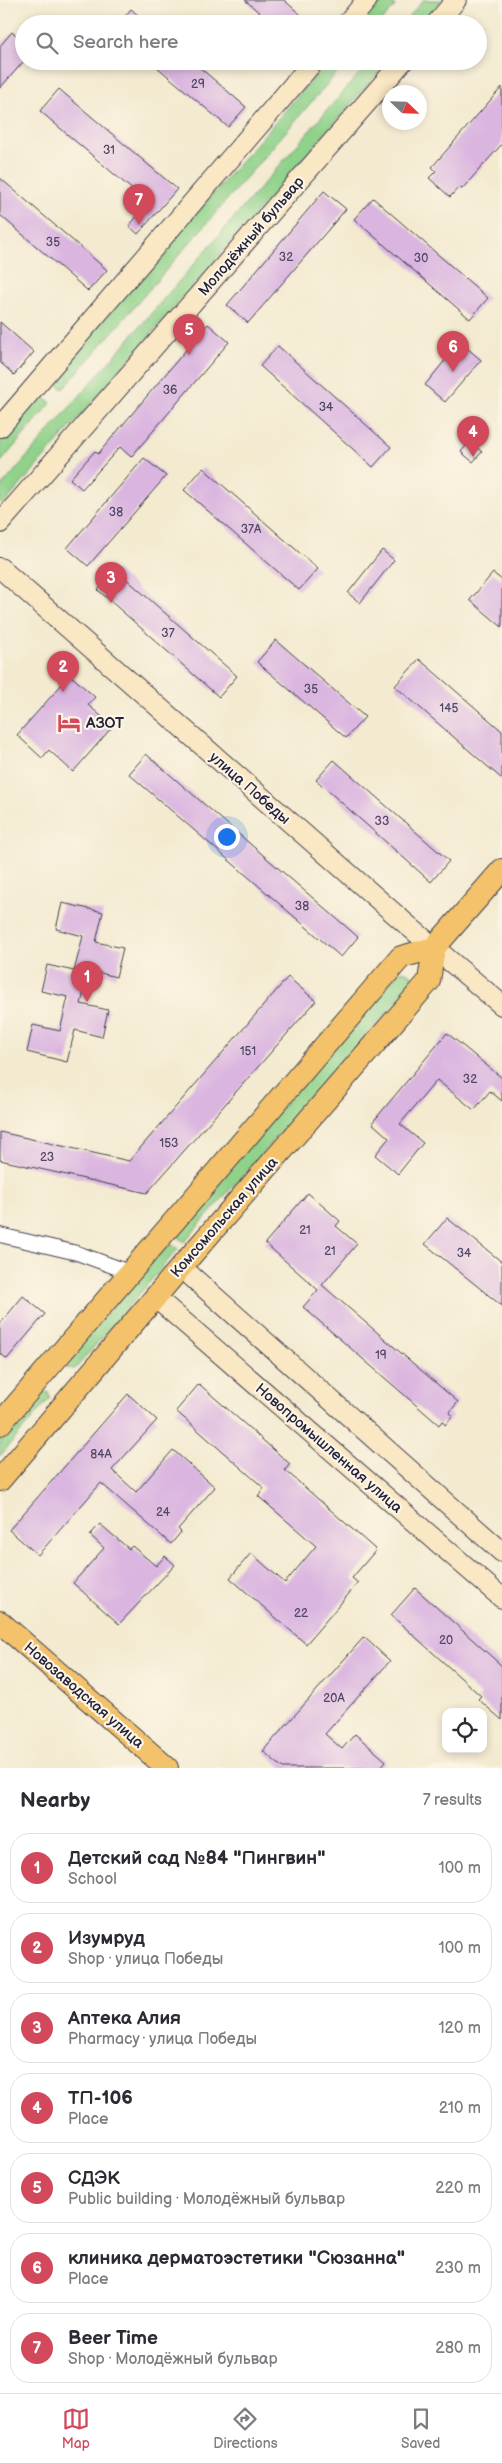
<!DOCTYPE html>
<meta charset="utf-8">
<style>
body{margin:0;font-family:"Balsamiq Sans",sans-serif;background:#f2f2f3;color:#2b2b33}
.controls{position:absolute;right:15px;bottom:15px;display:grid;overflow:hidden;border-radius:10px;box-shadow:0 2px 8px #0003}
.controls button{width:45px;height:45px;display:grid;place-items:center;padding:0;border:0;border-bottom:1px solid #e1e1e2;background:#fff;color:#2b2b33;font:25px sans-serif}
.compass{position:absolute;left:382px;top:85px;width:45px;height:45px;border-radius:50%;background:#fff;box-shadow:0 2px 8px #0003;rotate:113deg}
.you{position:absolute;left:226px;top:836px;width:18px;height:18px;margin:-12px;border:4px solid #fff;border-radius:50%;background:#1a73e8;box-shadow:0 0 0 8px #1a73e833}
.badge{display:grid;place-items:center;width:32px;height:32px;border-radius:50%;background:#d1495b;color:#fff;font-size:16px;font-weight:700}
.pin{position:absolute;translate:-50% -41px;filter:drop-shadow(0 1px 2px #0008)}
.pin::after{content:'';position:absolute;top:26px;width:18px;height:15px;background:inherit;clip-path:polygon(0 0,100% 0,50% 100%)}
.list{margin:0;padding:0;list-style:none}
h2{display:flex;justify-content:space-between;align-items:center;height:65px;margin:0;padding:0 20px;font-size:21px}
h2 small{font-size:16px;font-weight:400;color:#7c7c81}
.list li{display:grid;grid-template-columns:32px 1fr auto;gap:15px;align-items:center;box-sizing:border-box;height:70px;margin:0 10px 10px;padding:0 10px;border:1px solid #e1e1e2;border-radius:20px}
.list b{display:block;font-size:19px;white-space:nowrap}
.list p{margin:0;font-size:16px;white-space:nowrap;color:#7c7c81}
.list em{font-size:16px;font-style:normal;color:#7c7c81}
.icon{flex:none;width:28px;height:28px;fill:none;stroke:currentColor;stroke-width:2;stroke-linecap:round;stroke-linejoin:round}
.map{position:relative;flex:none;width:502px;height:1768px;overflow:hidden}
.search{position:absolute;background:#fff;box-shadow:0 2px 8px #0003;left:15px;right:15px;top:15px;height:55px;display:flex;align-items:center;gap:12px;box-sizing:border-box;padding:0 18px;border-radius:28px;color:#7c7c81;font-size:19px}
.sheet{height:625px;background:#fff}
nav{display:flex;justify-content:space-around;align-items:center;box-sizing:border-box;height:70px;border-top:1px solid #e1e1e2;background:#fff;font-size:14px;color:#7c7c81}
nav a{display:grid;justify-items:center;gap:2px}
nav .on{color:#d1495b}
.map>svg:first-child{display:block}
</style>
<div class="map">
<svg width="502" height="1768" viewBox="0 0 502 1768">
<rect width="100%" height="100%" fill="#fcf5e5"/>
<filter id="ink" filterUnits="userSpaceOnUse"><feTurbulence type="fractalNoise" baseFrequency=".02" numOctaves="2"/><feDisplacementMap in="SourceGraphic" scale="10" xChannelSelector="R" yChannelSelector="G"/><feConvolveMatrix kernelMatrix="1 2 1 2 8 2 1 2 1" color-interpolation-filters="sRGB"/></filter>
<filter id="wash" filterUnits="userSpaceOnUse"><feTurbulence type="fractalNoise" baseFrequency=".0096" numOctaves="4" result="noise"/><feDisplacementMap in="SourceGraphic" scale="20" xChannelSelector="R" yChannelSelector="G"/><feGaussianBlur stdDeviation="1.12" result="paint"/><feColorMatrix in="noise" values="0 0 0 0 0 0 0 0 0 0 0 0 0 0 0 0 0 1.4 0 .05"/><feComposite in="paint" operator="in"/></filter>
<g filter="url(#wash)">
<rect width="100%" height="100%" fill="#f3ead0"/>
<!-- green -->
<path fill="#8fd28a" stroke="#587a62" d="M381,0H389L395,6L379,24H360Z
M423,0H442L421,24H403Z
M328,61H347L63,389L52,380Z
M370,61H388L3,505L0,502V488Z
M40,394L51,403L0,463V442Z
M404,971L412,975L411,985L184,1242L172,1233L399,972Z
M166,1240L178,1249L75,1369L66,1368L65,1366Z
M40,1390L48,1392L50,1398L0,1456V1437Z"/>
<g id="blocks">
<!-- building -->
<path fill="#dab5e0" d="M245,0H284L311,24H272Z
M131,9L148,24H119Z
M12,32L24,42V61L0,88V46Z
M150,61H192L246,107L228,127Z
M502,87V144L462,189L459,187L450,197L429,178L436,171L432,167Z
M59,89L177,189L138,234L129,226L148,203L40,111Z
M0,178L107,270L88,291L0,215Z
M324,191L346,209L248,323L227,305Z
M373,198L488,298L470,319L354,219Z
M0,322L34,352L14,375L0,362Z
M208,324L229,342L131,457L120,447L82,489L70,479L95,451L98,454Z
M460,342L481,360L445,402L425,385Z
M278,346L391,447L373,467L260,366Z
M470,441L482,452L473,462L461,452Z
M144,458L166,476L88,566L67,548Z
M203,468L318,569L299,590L184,490Z
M382,550L394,560L360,603L348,593Z
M116,570L237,676L219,697L98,590Z
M493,573L502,580V627L470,600Z
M276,640L365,717L346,738L257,662Z
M419,659L502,731V779L395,686Z
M70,675L95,697L88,705L113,726L73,772L49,750L42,758L17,735Z
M146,754L358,937L341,957L129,774Z
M334,760L449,861L431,882L316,780Z
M62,903L103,912L96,942L123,948L116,977L89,970L81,1004L108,1010L102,1037L75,1030L67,1062L27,1052L33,1025L60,1031L68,997L41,991L47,965L74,971L83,936L56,929Z
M288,977L316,1001L147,1193L0,1160V1132L129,1161Z
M447,1033L502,1078V1101L490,1091L474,1110L437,1080L400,1124L423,1143L398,1174L375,1155L389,1138L372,1123Z
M308,1193L340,1221L336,1226L357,1244L322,1285L458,1402L449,1413L453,1416L445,1425L442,1421L439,1425L303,1307L318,1290L265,1243Z
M447,1218L502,1262V1306L425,1244Z
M23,1296L45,1314L7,1359L0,1353V1324Z
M199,1384L290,1464L285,1470L376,1550L352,1578L358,1583L306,1644L230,1578L251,1553L285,1583L316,1546L258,1496L264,1488L176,1411Z
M128,1394L157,1420L112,1470L136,1492L173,1450L215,1487L178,1529L181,1532L171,1544L101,1483L38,1555L9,1530Z
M100,1524L129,1549L132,1546L156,1566L165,1556L175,1565L119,1624L73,1583L104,1548L90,1535Z
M415,1588L502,1666V1720L478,1699L481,1696L391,1615Z
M364,1637L390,1661L325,1734L342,1749L355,1734L386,1761L380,1768H283L263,1751Z"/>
</g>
</g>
<g filter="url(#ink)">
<use href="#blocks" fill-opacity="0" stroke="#414051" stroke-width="1"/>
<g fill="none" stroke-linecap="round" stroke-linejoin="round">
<defs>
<path id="minor" d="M0,1235L77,1253L129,1272"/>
<path id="secondary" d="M347,24L367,0
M436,24L456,0
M0,427L314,61
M0,523L403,61
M0,568L405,923L502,1005
M181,1267L502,1552
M155,1297L502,1598"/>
<path id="primary" d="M0,1424L401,957L434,948
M0,1480L181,1267L429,981L434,948L502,870
M0,1622L167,1768"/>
</defs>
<!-- minor casing -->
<use href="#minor" stroke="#414051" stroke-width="16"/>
<!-- secondary casing -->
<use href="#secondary" stroke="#414051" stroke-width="22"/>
<!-- primary casing -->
<use href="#primary" stroke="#414051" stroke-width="24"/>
<!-- minor -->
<use href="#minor" stroke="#fff" stroke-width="14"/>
<!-- secondary -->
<use href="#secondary" stroke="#fae7c3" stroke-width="20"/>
<!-- primary -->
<use href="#primary" stroke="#f3c26a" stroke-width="22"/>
</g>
</g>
<!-- icons -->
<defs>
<symbol id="hotel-bare" viewBox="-9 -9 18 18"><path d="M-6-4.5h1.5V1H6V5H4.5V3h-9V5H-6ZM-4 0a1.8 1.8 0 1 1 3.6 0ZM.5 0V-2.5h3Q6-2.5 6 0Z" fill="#d1495b" stroke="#fcf5e5" stroke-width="2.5" paint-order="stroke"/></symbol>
</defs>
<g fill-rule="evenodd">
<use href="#hotel-bare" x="53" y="707" width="32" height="32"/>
</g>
<g text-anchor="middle" stroke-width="4.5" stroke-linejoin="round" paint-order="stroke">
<!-- number labels -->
<g font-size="12" fill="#504764">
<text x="198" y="88">29</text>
<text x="109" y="154">31</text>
<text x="53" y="246">35</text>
<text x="286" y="261">32</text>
<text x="421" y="262">30</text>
<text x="170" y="394">36</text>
<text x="326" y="411">34</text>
<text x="116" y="516">38</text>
<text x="251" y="533">37А</text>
<text x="168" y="637">37</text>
<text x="311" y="693">35</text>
<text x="449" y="712">145</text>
<text x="382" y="825">33</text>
<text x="302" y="910">38</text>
<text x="248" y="1055">151</text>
<text x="470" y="1083">32</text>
<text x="169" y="1147">153</text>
<text x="47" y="1161">23</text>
<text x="305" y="1234">21</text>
<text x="330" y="1255">21</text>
<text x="464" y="1257">34</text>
<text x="381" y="1359">19</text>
<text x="101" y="1458">84А</text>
<text x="163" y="1516">24</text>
<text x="301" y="1617">22</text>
<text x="446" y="1644">20</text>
<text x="334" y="1702">20А</text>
</g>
<!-- street labels -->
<g font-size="15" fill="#22223b" stroke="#fcf5e5">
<text transform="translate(251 236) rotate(-49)" y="5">Молодёжный бульвар</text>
<text transform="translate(250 788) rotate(41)" y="5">улица Победы</text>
<text transform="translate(224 1217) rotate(-49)" y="5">Комсомольская улица</text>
<text transform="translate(329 1448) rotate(41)" y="5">Новопромышленная улица</text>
<text transform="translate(84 1695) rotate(41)" y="5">Новозаводская улица</text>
</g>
<!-- poi labels -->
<g font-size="15" font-weight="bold" fill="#22223b" stroke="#fcf5e5" text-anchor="start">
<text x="86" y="728">АЗОТ</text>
</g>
</g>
</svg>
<div class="controls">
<button><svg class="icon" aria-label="locate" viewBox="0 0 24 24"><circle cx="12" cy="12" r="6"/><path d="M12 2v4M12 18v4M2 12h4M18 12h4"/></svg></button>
</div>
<svg class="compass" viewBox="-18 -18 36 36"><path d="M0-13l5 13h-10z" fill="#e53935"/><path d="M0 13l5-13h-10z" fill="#7c7c81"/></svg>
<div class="you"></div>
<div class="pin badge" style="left:87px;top:1002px">1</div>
<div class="pin badge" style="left:63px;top:692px">2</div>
<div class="pin badge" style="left:111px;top:603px">3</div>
<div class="pin badge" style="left:473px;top:457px">4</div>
<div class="pin badge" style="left:189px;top:355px">5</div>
<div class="pin badge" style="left:453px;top:372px">6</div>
<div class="pin badge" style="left:139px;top:225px">7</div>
<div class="search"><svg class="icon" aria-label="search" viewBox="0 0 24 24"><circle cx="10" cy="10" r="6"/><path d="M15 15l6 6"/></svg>Search here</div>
</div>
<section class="sheet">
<h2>Nearby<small>7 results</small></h2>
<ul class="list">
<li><span class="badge">1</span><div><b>Детский сад №84 &quot;Пингвин&quot;</b><p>School</p></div><em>100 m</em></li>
<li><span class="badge">2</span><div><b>Изумруд</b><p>Shop · улица Победы</p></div><em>100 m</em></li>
<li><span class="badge">3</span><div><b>Аптека Алия</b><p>Pharmacy · улица Победы</p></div><em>120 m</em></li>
<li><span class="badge">4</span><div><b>ТП-106</b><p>Place</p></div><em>210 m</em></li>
<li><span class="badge">5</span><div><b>СДЭК</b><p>Public building · Молодёжный бульвар</p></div><em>220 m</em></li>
<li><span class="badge">6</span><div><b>клиника дерматоэстетики &quot;Сюзанна&quot;</b><p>Place</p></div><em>230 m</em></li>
<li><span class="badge">7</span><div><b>Beer Time</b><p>Shop · Молодёжный бульвар</p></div><em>280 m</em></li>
</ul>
</section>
<nav>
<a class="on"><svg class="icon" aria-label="map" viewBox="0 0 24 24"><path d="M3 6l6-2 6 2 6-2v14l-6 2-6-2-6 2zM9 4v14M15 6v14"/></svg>Map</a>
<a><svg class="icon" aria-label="directions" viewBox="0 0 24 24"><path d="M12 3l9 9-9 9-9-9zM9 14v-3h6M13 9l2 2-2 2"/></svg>Directions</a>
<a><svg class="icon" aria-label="saved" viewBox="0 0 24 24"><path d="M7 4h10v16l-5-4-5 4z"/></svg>Saved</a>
</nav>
